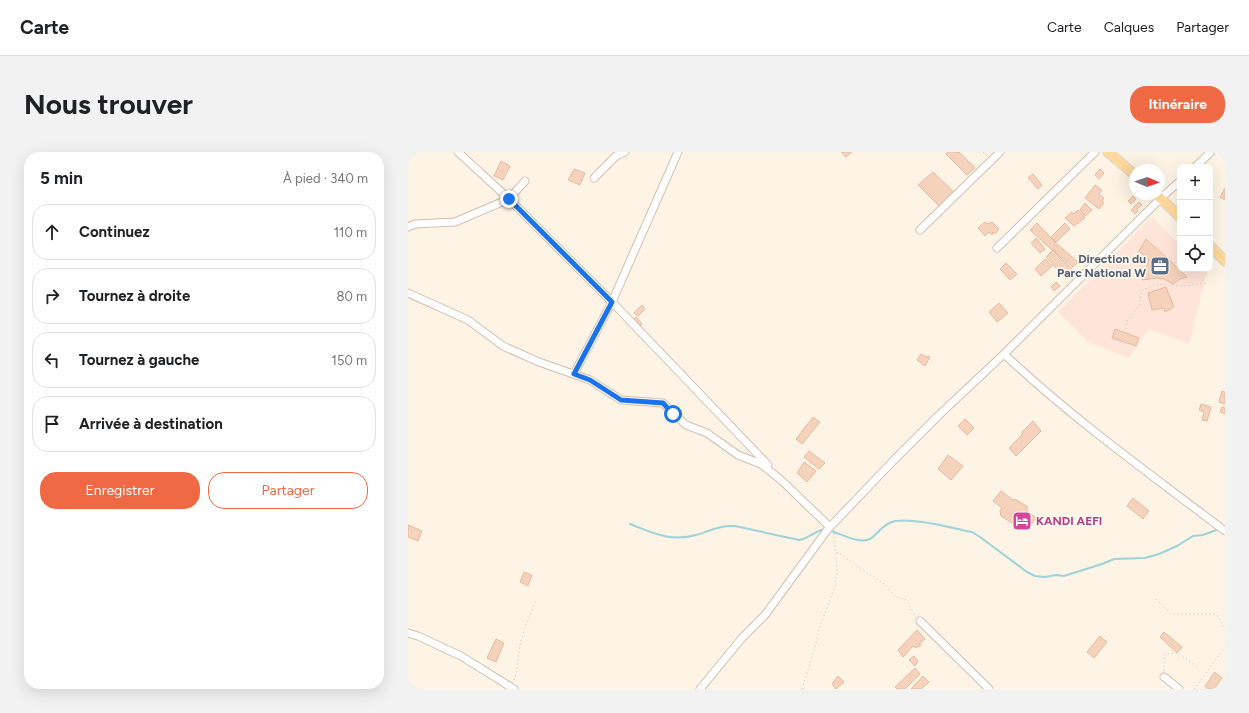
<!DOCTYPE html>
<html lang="fr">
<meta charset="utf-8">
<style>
body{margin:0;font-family:Figtree,sans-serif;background:#f2f2f2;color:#202124}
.controls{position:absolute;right:12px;top:12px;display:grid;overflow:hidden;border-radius:8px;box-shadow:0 4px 16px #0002}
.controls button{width:36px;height:36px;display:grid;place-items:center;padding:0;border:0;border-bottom:1px solid #e0e0e0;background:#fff;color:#202124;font:20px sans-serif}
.compass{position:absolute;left:721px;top:12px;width:36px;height:36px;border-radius:50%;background:#fff;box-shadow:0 4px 16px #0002;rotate:92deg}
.stop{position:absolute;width:12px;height:12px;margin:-9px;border:3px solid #1a73e8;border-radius:50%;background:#fff}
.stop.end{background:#1a73e8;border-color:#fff;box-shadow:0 1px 4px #0008}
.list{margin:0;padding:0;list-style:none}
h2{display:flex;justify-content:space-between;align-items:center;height:52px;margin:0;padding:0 16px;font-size:17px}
h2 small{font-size:13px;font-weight:400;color:#757577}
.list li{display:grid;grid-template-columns:26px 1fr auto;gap:12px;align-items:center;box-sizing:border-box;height:56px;margin:0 8px 8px;padding:0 8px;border:1px solid #e0e0e0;border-radius:16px}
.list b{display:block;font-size:15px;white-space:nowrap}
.list em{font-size:13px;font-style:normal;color:#757577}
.actions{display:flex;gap:8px;padding:12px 16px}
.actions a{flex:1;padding:9px 0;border:1px solid #ef6a44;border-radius:16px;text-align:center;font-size:14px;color:#ef6a44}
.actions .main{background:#ef6a44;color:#fff}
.icon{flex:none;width:22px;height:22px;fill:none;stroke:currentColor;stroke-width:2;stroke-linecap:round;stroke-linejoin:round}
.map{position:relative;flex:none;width:817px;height:537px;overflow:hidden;border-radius:16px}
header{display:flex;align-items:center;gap:24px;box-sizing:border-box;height:56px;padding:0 20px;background:#fff;border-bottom:1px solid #e0e0e0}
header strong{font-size:19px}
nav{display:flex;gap:22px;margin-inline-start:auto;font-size:14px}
.intro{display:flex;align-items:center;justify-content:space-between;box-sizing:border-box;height:96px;padding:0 24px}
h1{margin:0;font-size:28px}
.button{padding:10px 18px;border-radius:16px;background:#ef6a44;color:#fff;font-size:14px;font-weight:700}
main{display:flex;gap:24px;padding:0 24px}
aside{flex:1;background:#fff;border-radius:16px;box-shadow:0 4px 16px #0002}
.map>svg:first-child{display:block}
</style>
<header>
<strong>Carte</strong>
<nav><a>Carte</a><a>Calques</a><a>Partager</a></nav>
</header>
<div class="intro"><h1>Nous trouver</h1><a class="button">Itinéraire</a></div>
<main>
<aside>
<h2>5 min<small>À pied · 340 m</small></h2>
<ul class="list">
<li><svg class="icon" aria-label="ahead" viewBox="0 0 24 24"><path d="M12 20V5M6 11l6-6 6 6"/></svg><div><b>Continuez</b></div><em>110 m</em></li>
<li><svg class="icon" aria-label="right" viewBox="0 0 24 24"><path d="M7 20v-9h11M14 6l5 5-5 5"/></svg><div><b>Tournez à droite</b></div><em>80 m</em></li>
<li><svg class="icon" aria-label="left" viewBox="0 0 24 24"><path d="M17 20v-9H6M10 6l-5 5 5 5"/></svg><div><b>Tournez à gauche</b></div><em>150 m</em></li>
<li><svg class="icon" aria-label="arrive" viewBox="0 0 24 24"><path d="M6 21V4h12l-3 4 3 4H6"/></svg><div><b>Arrivée à destination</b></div></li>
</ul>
<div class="actions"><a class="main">Enregistrer</a><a>Partager</a></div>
</aside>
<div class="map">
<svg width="817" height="537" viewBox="0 0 817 537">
<rect width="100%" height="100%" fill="#fef4e6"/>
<!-- commercial -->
<path fill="#ffe4d9" d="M744,65L772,93V117H796L799,120L781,192L741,177L721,206L680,190L650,160Z"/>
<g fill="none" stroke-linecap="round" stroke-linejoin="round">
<!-- stream -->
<path stroke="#9ed2db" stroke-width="2" d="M222,372C245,381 263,390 288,383C302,379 312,373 327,374L391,388C401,387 407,378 418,377
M422,378L426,380C435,383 452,392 462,387C470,382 474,373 484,370C499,365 542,375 558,379L564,380L572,385L619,420L627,424L637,425L648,423L656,424L694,412L706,407L737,406L751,402L769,394L785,384L795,383L811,377"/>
</g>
<!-- building -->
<path fill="#f5d2bc" stroke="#e9b99b" d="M433,0H444L438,5Z
M540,0H551L567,16L559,23L538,2Z
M93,9L102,14L95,28L86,24Z
M166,17L177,21L172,33L160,28Z
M692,17L696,21L691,27L687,23Z
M525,20L546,40L532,55L510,33Z
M625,22L634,33L630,37L620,26Z
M687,33L694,38L691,42L696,46L694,49L696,51L691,57L677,46Z
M817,36V48L812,45Z
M725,44L728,47L723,52L720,49Z
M731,50L734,53L729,57L730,59L727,62L723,58Z
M677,51L684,58L677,64L672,58Z
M670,58L677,66L666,74L657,66L664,60L665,62Z
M577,70L580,72L584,70L591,77L587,82L585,80L584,83L581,80L577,84L570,76Z
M629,71L649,92L644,98L622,78Z
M657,71L662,77L648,90L643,85Z
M628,86L637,97L632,101L623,91Z
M738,87L757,104L779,125L772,127L765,132L756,127L749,126L734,128L741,108L731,99Z
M650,93L670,110L665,115L646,98Z
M645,98L666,119L658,127L638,105Z
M637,107L644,114L633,124L627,117Z
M598,111L609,122L602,128L592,117Z
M648,130L652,134L646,139L643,135Z
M758,135L766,155L757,160L756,156L744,158L740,141Z
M591,151L600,161L589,170L581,160Z
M234,153L237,157L230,164L226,161Z
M228,165L234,172L231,175L224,168Z
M707,177L731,186L728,194L704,186Z
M513,202L519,205L521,204L522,205L517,214L509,208Z
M814,239L817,240V252L811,250Z
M793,252L803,255L799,269L794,268L796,260L791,258Z
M814,255L817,256V262L812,260Z
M405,265L412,270L394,292L388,287Z
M557,267L566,276L559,283L550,274Z
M625,269L633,279L608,304L601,296L614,283V280Z
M401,299L417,311L411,317L396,305Z
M540,303L555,314L543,328L530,317Z
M396,310L408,319L399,330L389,321Z
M593,339L605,348L607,347L620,355L618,358L628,366L620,376L612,370L604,371L593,364L592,359L594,356L585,349Z
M725,346L741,359L735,367L719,354Z
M0,373L14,379L10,389L0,385Z
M116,420L124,423L120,434L112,430Z
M509,478L517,487L511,492L513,493L508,496L505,494L495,505L490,498Z
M756,480L774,495L769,501L752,485Z
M692,484L699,490L686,506L679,500Z
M88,487L96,491L88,510L79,506Z
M506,504L510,509L507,514L501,508Z
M507,516L512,522L497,537H489L487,535Z
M807,520L814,526L806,537H800L797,534Z
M430,524L436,530L428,537L424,532Z
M515,524L521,530L513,537H503Z"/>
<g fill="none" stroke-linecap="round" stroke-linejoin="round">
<defs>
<path id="minor" d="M50,0L101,47L204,150L166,222
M270,0L204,150L360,313
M787,15L803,0
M186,26L208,4L217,0
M0,75L7,72L47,70L101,47L117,29
M512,78L592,0
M589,96L687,0
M0,141L60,168L95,194L131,210L182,228L213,248L255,251L278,273L299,281L330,303L353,312L373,328L422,375
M596,202C665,267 742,322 817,379
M512,469L581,537
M0,481L10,484L53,504L106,537
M756,525L771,537
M292,537L334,486L357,463L420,377L486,308L531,263L596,202L753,46L772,29"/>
<path id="major" d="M700,0L727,23
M748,42L772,65
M802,94L817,109"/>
</defs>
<!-- minor casing -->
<use href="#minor" stroke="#d3bead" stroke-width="9"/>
<!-- major casing -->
<use href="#major" stroke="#dcd4d0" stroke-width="11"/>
<!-- path -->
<path stroke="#dab69e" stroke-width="1" stroke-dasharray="1 3" stroke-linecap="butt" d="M575,0L579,4
M718,181L719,169L732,153L733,139L749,132L774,134L800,131
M429,400L475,431L488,445L498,448L508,465
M748,447L763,462H808L817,476
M756,519L757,502L769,501L791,516
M106,528C110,516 110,505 112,493C115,478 122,462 128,448
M395,537L396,530L407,496L412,474L427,434L429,416L426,381
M786,537L817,495"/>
<!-- minor -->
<use href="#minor" stroke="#fff" stroke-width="7"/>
<!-- major -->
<use href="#major" stroke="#ffda9c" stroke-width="9"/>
</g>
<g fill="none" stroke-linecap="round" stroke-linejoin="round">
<!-- route -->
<path stroke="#1a73e8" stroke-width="5" d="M101,47L204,150L166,222L182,228L213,248L255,251L265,262"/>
</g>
<!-- icons -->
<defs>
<symbol id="office-square" viewBox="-11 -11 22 22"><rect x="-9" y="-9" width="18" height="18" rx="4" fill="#5c6f8a" stroke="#fff8ee"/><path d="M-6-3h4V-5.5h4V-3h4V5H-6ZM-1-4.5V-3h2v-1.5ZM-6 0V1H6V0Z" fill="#fff"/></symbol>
<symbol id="hotel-square" viewBox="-11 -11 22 22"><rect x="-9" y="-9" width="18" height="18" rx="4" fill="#d1479c" stroke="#fff8ee"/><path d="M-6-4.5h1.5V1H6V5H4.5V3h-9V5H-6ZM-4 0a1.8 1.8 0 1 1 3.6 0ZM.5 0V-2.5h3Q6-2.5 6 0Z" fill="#fff"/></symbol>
</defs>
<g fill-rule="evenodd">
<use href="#office-square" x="741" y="103" width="22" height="22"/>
<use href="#hotel-square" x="603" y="358" width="22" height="22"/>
</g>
<g text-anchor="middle" stroke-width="3.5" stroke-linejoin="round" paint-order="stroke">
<!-- service labels -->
<g font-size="12" font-weight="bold" fill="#4e5e75" stroke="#fff8ee" text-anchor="end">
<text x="738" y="111">Direction du<tspan x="738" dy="14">Parc National W</tspan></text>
</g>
<!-- hotel labels -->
<g font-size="12" font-weight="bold" fill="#b23c85" stroke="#fff8ee" text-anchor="start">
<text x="628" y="373">KANDI AEFI</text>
</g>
</g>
</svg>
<div class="controls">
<button>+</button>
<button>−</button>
<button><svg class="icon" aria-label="locate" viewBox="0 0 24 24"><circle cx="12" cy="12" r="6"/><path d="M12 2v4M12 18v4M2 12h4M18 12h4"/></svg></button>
</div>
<svg class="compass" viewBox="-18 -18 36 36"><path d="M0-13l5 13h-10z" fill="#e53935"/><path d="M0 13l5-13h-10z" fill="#757577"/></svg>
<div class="stop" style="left:265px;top:262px"></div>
<div class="stop end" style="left:101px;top:47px"></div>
</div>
</main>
